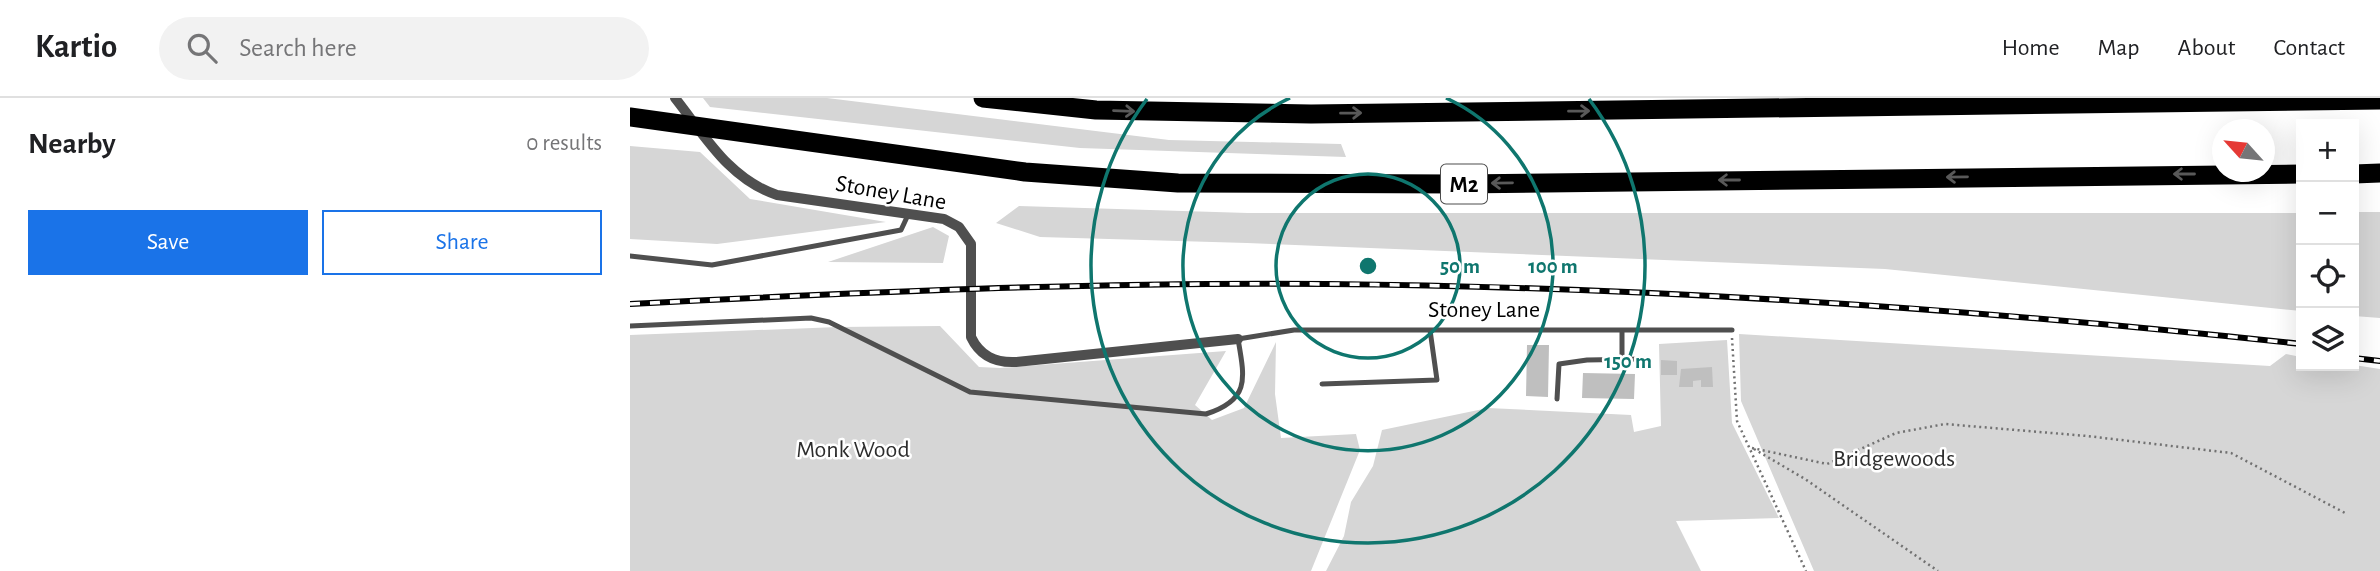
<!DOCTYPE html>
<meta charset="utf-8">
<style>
body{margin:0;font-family:"Alegreya Sans",sans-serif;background:#f2f2f2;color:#202124}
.controls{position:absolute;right:21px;top:21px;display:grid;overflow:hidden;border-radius:0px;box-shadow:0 7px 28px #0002}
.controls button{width:63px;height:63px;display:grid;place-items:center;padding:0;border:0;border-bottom:2px solid #e0e0e0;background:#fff;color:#202124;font:35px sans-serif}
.compass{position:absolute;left:1582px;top:21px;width:63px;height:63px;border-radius:50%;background:#fff;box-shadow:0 7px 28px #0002;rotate:297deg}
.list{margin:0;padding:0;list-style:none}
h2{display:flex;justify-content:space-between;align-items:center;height:91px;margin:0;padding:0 28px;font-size:30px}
h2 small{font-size:23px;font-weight:400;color:#757577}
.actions{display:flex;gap:14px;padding:21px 28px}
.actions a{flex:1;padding:16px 0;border:2px solid #1a73e8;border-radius:0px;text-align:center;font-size:24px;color:#1a73e8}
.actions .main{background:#1a73e8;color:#fff}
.icon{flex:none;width:38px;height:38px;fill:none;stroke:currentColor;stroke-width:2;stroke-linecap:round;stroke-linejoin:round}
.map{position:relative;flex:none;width:1750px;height:473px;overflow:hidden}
header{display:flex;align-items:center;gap:42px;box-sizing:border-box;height:98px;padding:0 35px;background:#fff;border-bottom:2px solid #e0e0e0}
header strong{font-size:33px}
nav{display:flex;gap:38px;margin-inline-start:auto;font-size:24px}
.search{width:490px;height:63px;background:#f2f2f2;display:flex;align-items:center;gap:18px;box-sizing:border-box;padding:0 24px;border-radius:38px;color:#757577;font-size:26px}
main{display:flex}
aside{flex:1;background:#fff}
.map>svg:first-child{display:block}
</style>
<header>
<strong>Kartio</strong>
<div class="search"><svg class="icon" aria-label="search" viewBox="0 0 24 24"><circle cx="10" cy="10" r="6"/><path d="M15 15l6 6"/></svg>Search here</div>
<nav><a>Home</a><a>Map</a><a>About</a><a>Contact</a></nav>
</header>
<main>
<aside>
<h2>Nearby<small>0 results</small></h2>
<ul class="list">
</ul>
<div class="actions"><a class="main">Save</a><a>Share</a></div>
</aside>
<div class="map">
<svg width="1750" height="473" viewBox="0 0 1750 473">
<rect width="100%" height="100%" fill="#fff"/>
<!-- green -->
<path fill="#d6d6d6" d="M73,0H197L539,42L711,46L716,59L450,50L80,9Z
M0,48L70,54L120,101L256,124L87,146L0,141Z
M389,108L618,115H1671V213L1255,171L617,145L410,139L366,125Z
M1724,114H1750V220L1724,218Z
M303,129L319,138L313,165L198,164Z
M310,228L349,269L370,270L596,253L565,307L582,322L614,310L646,244L645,296L651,340L726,336L730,352L681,473H0V237L208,229Z
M1109,236L1640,268L1656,256L1671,259V268L1724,267L1750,271V473H1184L1111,303Z
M1097,242L1102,325L1149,420L1046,423L1071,473H696L714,438L721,404L743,368L752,332L858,310L1001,317L1004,334L1031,328L1029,246Z"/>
<!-- building -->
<path fill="#bfbfbf" d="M897,247H919L918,299L896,298Z
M1031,262L1047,263V277H1031Z
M1082,269L1083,289H1071V282L1063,283V289H1049L1051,271Z
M953,275L1005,276L1004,301L952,300Z"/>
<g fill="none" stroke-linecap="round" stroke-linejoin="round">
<!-- path -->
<path stroke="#717171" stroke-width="2.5" stroke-dasharray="2 3.5" stroke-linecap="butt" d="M1102,240L1107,323L1176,473
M1122,350L1197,366L1266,335L1315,326L1457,338L1601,355L1717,416
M1124,351L1175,381L1308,473"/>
<!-- service -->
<path stroke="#4f4f4f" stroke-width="5" d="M0,158L82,167L271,132L278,117
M0,228L181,220L199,224L340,294L576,316C620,302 615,281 608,241L664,232H1102
M992,261V232
M692,286L807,282L800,232
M927,301L929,266L957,262L1014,261"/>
<!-- minor -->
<path stroke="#4f4f4f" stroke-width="10" d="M45,0C75,38 99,81 147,97L314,121L329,129L341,146V239C350,258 365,265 386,264L608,241"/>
<!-- motorway -->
<path stroke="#000" stroke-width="19" d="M353,0L466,12L681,16L1750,2
M0,19L395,74L548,85L829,86L1671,76
M1724,76L1750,75"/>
<defs>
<path id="rail" d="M0,206C232,194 465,184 698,186C1023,189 1348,211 1671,246
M1724,260L1750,263"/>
</defs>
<!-- rail casing -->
<use href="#rail" stroke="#000" stroke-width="6"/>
<!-- rail -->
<use href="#rail" stroke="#fff" stroke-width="3.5" stroke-dasharray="10" stroke-linecap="butt"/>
</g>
<!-- one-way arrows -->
<defs><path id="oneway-shaft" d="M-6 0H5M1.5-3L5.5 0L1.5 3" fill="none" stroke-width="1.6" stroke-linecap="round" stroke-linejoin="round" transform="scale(1.75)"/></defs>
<g stroke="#595959">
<use href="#oneway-shaft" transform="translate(494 13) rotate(2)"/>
<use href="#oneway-shaft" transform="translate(949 13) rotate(-1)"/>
<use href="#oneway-shaft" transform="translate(721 15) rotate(-1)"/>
<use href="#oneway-shaft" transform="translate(1554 76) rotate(180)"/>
<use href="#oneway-shaft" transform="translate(1327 79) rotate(179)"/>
<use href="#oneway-shaft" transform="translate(1099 82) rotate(180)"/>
<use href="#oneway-shaft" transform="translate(872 85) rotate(179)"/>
</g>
<!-- distance rings -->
<g fill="none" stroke="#0f766e" stroke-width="3.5">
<circle cx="738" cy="168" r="92"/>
<path d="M816 0A185 185 0 1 1 660 0"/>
<path d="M959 1A277 277 0 1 1 517 1"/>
</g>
<g text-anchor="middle" stroke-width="5" stroke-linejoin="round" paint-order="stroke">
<!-- shield labels -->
<rect fill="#fff" stroke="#4c4c4c" stroke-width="2" x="811" y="66.5" width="46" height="39" rx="5"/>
<g font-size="23" font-weight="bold" fill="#000">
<text x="834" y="94">M2</text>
</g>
<!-- street labels -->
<g font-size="24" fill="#000" stroke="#fff">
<text transform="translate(261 94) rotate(10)" y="8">Stoney Lane</text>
<text x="854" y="219">Stoney Lane</text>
</g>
<!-- park labels -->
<g font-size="24" fill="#2d2d2d" stroke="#fff">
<text x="223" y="359">Monk Wood</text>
<text x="1264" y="368">Bridgewoods</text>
</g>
</g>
<circle cx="738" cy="168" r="10" fill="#0f766e" stroke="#fff" stroke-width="3.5"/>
<g font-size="21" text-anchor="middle" font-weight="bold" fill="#0f766e" stroke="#fff" stroke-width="5" stroke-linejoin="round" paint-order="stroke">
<text x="830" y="175">50 m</text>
<text x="923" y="175">100 m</text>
<text x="998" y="270">150 m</text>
</g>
</svg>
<div class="controls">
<button>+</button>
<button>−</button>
<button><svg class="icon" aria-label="locate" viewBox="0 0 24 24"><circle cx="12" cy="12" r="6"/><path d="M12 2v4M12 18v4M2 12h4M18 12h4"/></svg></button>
<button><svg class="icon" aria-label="layers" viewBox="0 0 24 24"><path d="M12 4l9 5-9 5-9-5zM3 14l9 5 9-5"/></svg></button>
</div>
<svg class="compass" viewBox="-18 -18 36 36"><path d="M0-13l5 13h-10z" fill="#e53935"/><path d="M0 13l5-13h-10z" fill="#757577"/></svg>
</div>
</main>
